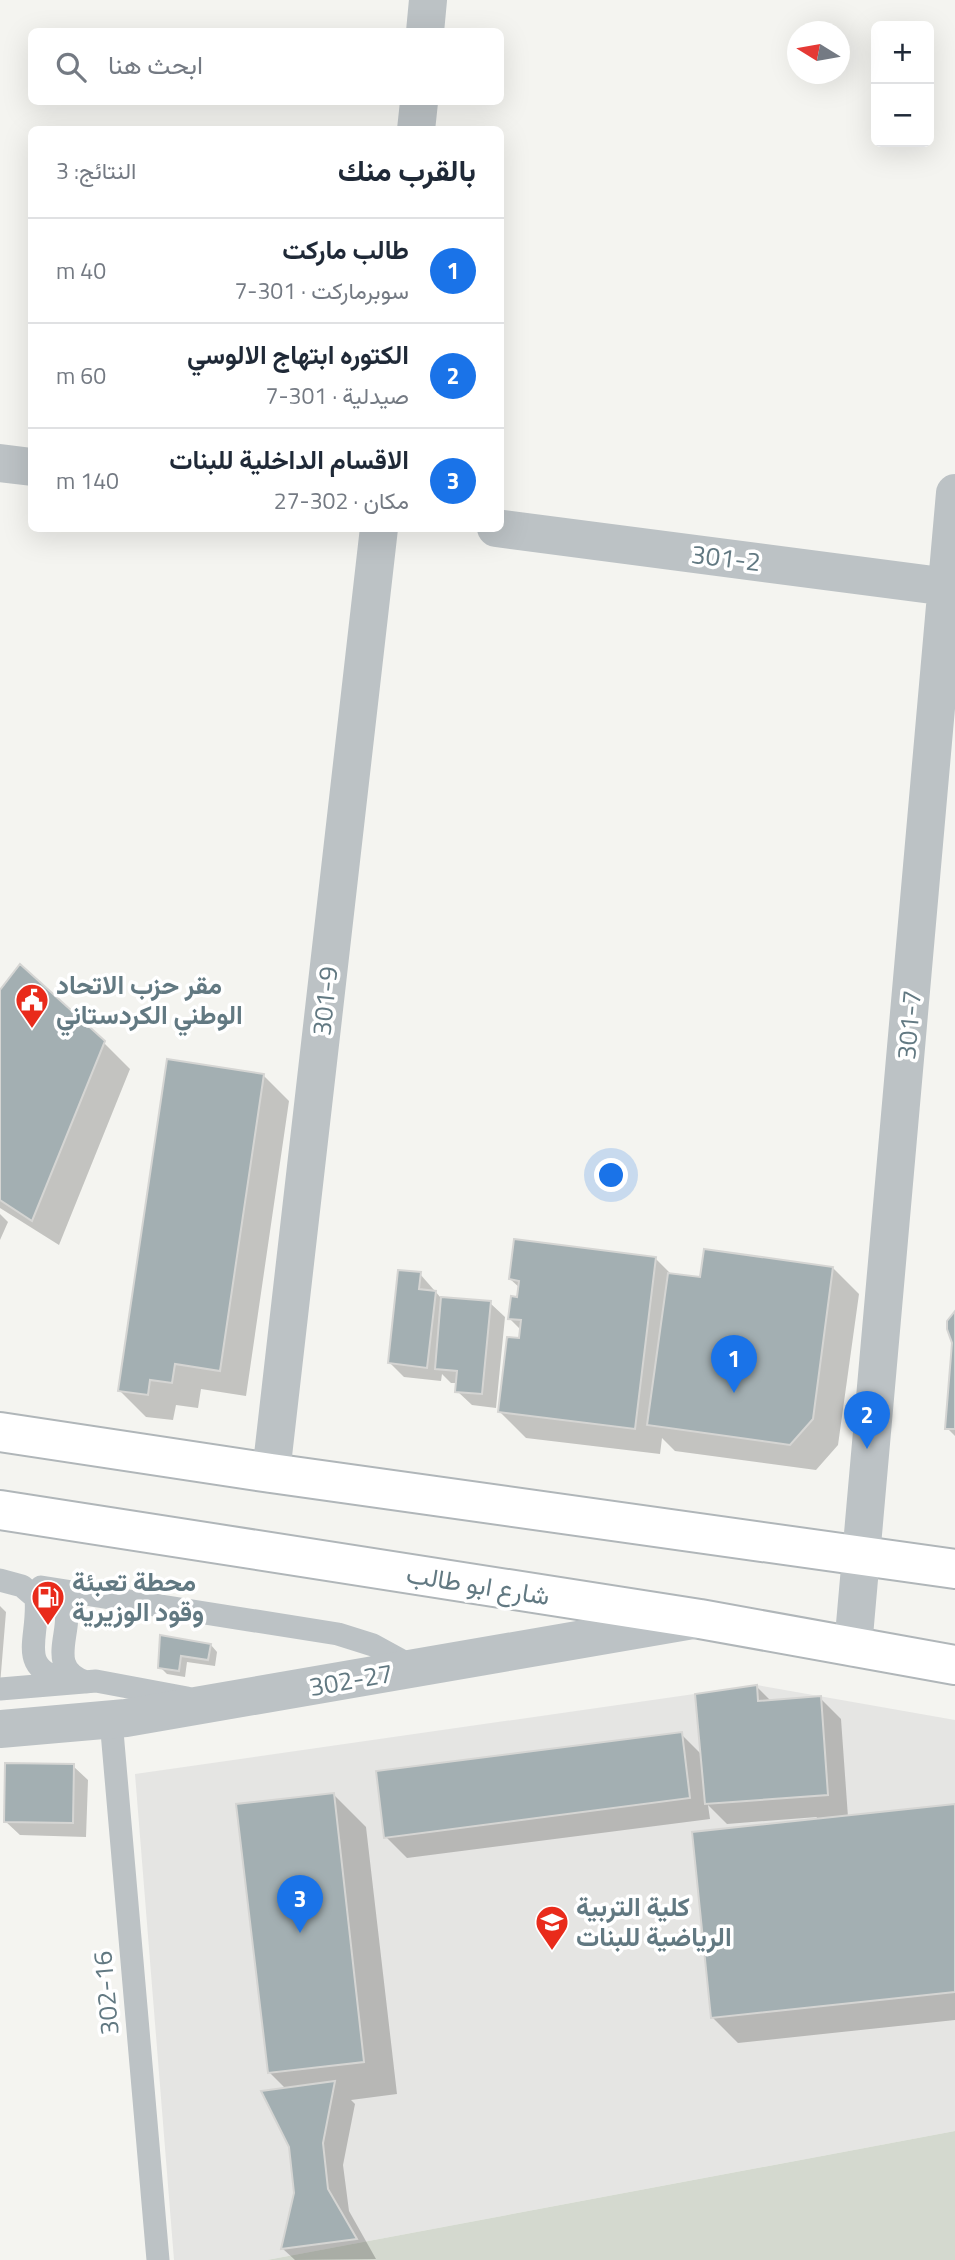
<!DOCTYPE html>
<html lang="ar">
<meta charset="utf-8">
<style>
body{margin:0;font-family:"Titillium Web",Vazirmatn,sans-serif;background:#f2f2f3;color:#1f2937;direction:rtl}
.controls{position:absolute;right:21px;top:21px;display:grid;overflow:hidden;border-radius:10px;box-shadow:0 7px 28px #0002}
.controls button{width:63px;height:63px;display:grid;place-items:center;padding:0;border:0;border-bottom:2px solid #e0e1e3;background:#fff;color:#1f2937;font:35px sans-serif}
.compass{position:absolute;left:787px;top:21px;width:63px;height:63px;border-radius:50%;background:#fff;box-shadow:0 7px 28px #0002;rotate:281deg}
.you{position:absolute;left:612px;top:1176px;width:24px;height:24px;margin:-18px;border:5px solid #fff;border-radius:50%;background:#1a73e8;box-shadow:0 0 0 10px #1a73e833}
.badge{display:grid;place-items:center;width:46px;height:46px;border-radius:50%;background:#1a73e8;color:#fff;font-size:23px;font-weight:700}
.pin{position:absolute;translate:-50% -58px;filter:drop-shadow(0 2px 4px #0008)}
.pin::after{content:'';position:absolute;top:37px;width:24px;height:21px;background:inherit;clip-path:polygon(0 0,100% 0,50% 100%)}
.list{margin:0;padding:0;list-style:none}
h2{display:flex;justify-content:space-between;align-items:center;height:91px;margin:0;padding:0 28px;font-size:30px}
h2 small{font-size:23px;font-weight:400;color:#747a83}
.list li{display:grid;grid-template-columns:46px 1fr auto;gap:21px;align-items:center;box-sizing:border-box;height:105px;padding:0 28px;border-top:2px solid #e0e1e3}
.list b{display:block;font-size:26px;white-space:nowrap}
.list p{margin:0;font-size:23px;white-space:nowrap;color:#747a83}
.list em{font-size:23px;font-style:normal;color:#747a83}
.icon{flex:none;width:38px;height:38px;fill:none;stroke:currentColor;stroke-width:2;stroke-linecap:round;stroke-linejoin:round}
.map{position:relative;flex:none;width:955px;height:2260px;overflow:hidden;direction:ltr}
.search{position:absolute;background:#fff;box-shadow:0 7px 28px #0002;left:28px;top:28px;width:476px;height:77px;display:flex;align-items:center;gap:18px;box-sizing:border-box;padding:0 24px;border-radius:10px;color:#747a83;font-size:26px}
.panel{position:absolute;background:#fff;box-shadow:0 7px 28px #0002;left:28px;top:126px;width:476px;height:406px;border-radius:10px;direction:rtl}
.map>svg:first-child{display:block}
</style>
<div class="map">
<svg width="955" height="2260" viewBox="0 0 955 2260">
<rect width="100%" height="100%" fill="#f4f4f0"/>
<!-- built -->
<path fill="#e5e5e3" d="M757,1685L955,1720V2131L267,2260H174L135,1774Z"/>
<!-- green -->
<path fill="#d4d9cf" d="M955,2131V2260H267Z"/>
<!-- shadow -->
<path fill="#0003" d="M0,993L104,1043L130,1069L59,1245L0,1208Z
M263,1075L289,1101L246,1396L201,1389L198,1408L176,1405L173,1420L146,1417L120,1391Z
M0,1214L8,1222L0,1240Z
M655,1258L672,1275L702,1279L833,1268L859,1294L838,1445L816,1470L675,1451L662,1438L660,1454L526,1438L500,1412L521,1330L509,1318L519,1299L520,1288L510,1279Z
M420,1274L441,1298L490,1303L505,1317L496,1408L472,1405L457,1391L458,1383H451L442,1374L441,1381L404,1377L390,1363Z
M955,1314V1436L947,1428Z
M0,1606L6,1612L0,1685Z
M161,1637L211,1645L217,1652L215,1666L187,1662L185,1677L167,1674L160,1667Z
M757,1687L772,1702L820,1698L841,1719L848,1817L955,1806V2020L738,2043L712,2017L817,1817L727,1824L708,1805L710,1819L407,1858L386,1837L681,1734L702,1755Z
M73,1766L88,1780L86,1837L20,1835L5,1821Z
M333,1794L366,1827L397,2094L351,2100L355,2104L343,2165L349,2211L376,2259L295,2260L283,2249L295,2193L287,2090L269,2072Z"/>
<!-- building -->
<path fill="#a3afb2" stroke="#d5d5d3" stroke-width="2" d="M20,964L105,1041L32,1221L0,1200V990Z
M167,1059L264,1074L220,1371L175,1364L172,1383L150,1380L148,1395L118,1391Z
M514,1239L656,1257L635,1429L498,1412L507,1337L519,1338L521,1320L508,1319L511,1296L517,1297L519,1281L509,1279Z
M704,1249L833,1267L813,1419L790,1445L647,1425L668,1273L700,1277Z
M398,1270L421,1272L419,1289L436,1291L427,1368L388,1363Z
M441,1297L491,1301L482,1394L455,1392L457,1371L435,1369Z
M955,1311V1429H945L952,1343L947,1329V1321Z
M160,1635L211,1644L208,1660L181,1656L179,1671L158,1668Z
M757,1685L758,1701L821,1696L828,1795L705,1804L695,1694Z
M682,1732L690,1798L384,1838L376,1771Z
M5,1763L74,1764L73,1823L4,1822Z
M334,1793L364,2062L268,2073L236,1804Z
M955,1804V1992L711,2018L692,1832Z
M335,2081L323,2143L328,2189L357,2239L281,2249L294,2193L289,2147L261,2091Z"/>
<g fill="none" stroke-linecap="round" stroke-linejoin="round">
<defs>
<path id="primary" d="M0,1432L271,1473L955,1569
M0,1510L700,1619L955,1665"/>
</defs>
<!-- primary casing -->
<use href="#primary" stroke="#b0b6b9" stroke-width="42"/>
<!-- lane -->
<path stroke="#bcc2c5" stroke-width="23" d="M0,1580L22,1586L36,1598C40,1640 14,1668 69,1682
M41,1587L338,1634L373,1645L415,1668
M45,1588C97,1607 32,1664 86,1682
M0,1689L96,1681L187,1698
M111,1720L158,2260"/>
<!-- street -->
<path stroke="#bcc2c5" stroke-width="38" d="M425,32L428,0
M416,130L419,102
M0,463L32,467
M496,528L955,588
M271,1473L379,528
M853,1647L955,493
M0,1729L126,1718L693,1620"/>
<!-- primary -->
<use href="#primary" stroke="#fff" stroke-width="38"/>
</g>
<!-- icons -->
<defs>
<symbol id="civic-pin" viewBox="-11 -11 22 30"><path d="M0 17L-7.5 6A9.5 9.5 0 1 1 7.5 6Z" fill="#e92b1b" stroke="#fff"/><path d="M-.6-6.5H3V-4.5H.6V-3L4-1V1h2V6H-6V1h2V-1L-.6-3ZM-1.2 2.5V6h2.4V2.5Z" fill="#fff"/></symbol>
<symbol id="fuel-pin" viewBox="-11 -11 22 30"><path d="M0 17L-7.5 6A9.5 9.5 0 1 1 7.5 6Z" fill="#e92b1b" stroke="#fff"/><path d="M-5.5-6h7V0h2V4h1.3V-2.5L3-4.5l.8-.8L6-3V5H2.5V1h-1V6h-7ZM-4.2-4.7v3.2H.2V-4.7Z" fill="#fff"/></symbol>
<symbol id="university-pin" viewBox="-11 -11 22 30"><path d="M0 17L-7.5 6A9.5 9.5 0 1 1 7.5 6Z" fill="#e92b1b" stroke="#fff"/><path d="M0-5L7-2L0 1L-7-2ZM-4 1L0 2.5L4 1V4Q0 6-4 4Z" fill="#fff"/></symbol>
</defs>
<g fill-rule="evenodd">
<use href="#civic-pin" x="13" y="981" width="38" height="52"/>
<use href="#fuel-pin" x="29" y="1578" width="38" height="52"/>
<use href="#university-pin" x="533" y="1903" width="38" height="52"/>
</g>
<g text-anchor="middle" stroke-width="7" stroke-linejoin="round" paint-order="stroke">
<!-- street labels -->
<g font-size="26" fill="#627982" stroke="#fff">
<text transform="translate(726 558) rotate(7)" y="9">301-2</text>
<text transform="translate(325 1001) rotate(-84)" y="9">301-9</text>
<text transform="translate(909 1025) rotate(-85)" y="9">301-7</text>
<text transform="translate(478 1585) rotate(9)" y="9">شارع ابو طالب</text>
<text transform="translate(351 1680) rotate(-10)" y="9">302-27</text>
<text transform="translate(106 1993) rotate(-95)" y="9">302-16</text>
</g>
<!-- poi labels -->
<g font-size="26" font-weight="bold" fill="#627982" stroke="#fff" text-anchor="start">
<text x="56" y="994">مقر حزب الاتحاد<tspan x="56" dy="30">الوطني الكردستاني</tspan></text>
<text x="72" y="1591">محطة تعبئة<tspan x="72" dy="30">وقود الوزيرية</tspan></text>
<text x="576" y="1916">كلية التربية<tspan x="576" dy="30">الرياضية للبنات</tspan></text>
</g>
</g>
</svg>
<div class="controls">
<button>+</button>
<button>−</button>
</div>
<svg class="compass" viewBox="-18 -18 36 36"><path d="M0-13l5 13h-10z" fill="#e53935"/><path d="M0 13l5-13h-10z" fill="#747a83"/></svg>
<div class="you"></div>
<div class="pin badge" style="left:734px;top:1393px">1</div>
<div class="pin badge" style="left:867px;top:1449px">2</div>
<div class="pin badge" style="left:300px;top:1933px">3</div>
<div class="search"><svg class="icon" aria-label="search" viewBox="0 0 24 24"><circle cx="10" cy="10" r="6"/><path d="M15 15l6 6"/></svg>ابحث هنا</div>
<section class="panel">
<h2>بالقرب منك<small>النتائج: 3</small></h2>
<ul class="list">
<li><span class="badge">1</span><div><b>طالب ماركت</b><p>سوبرماركت · 301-7</p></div><em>40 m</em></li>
<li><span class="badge">2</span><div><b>الكتوره ابتهاج الالوسي</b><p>صيدلية · 301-7</p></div><em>60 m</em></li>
<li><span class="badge">3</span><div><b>الاقسام الداخلية للبنات</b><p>مكان · 302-27</p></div><em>140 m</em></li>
</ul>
</section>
</div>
